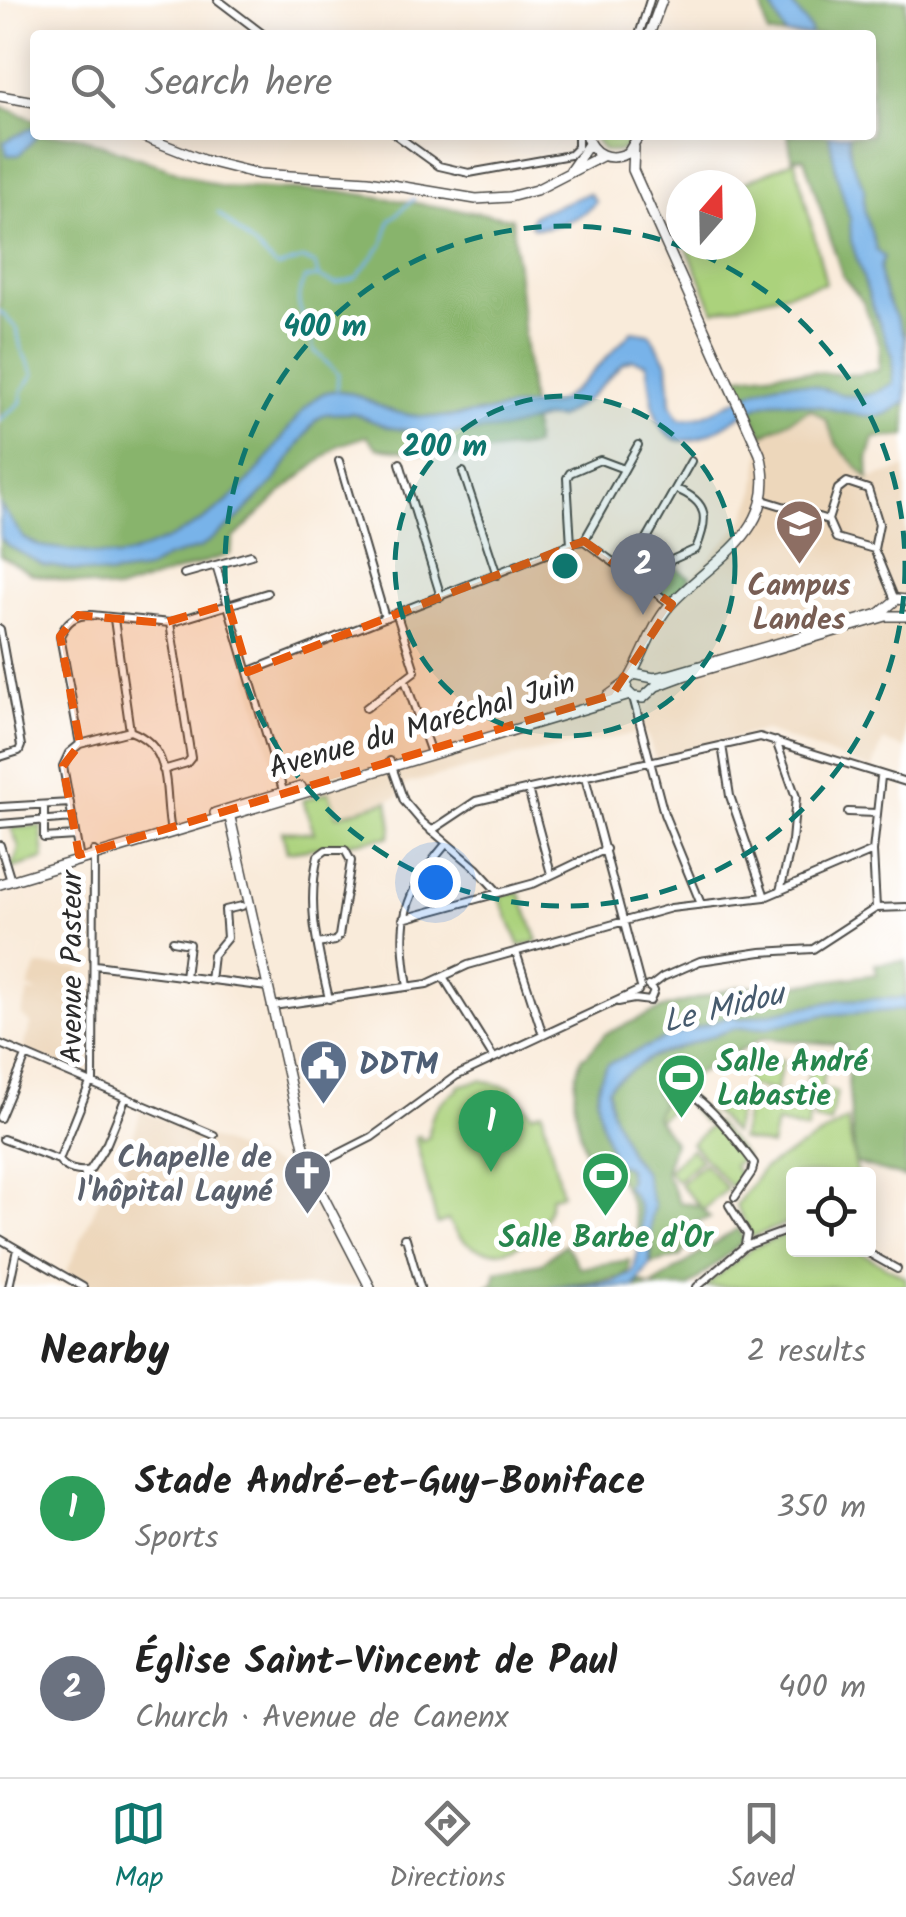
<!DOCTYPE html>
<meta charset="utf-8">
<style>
body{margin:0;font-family:Kalam,sans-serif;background:#f6f6f6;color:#222}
.controls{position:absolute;right:30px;bottom:30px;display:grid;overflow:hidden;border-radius:10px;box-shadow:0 5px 25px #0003}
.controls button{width:90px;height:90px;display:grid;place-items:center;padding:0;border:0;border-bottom:2px solid #e0e0e0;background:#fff;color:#222;font:50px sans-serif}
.compass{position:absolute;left:666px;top:170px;width:90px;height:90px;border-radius:50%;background:#fff;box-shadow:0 5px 25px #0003;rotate:20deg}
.you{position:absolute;left:435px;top:882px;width:35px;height:35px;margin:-25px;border:8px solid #fff;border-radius:50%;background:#1a73e8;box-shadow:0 0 0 15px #1a73e833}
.badge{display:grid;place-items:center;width:65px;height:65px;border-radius:50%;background:#0f766e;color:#fff;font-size:32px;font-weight:700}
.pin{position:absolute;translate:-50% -82px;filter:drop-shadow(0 2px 5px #0008)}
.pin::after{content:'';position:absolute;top:52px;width:35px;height:30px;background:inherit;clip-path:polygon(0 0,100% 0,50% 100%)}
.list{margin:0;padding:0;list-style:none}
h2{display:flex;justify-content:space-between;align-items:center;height:130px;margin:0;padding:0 40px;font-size:42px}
h2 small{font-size:32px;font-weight:400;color:#767676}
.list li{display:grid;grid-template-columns:65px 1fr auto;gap:30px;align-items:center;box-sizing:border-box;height:180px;padding:0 40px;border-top:2px solid #e0e0e0}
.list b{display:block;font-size:38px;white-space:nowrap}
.list p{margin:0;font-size:32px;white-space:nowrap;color:#767676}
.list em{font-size:32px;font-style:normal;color:#767676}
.icon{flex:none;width:55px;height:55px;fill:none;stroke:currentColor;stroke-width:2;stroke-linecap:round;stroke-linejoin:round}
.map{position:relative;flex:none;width:906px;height:1287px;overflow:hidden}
.search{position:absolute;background:#fff;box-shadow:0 5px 25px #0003;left:30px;right:30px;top:30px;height:110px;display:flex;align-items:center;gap:25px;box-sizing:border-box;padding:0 35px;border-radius:10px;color:#767676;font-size:38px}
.sheet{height:490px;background:#fff}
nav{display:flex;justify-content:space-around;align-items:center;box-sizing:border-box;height:140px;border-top:2px solid #e0e0e0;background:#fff;font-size:28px;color:#767676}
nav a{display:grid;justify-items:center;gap:5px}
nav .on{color:#0f766e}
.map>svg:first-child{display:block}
</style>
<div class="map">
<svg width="906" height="1287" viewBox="0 0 906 1287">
<rect width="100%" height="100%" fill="#fff"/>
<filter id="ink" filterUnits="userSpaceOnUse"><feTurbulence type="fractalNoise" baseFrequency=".01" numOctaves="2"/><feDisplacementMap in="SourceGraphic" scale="20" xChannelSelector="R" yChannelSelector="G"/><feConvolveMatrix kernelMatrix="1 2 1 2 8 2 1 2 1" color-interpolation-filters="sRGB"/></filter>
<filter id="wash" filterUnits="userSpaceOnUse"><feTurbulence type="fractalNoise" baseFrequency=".0048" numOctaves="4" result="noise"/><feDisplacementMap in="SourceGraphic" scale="40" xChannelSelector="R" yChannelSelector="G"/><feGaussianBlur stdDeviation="2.25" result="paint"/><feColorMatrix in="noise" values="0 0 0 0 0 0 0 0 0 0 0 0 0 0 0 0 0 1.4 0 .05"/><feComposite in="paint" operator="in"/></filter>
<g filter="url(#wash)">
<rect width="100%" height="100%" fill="#f9ebda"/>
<!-- built -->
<path fill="#edd7bb" d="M811,409L826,420L837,445L869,479L906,468V749L883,741L872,770L764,730L655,759L646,732L546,750L406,784L398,797L336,816L329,792L280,789L248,673L580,542L668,605L743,521L755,494L763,435Z
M37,966L81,968V998L59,997L81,1002L80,1072L23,1049L31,1023L21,1015L29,992L40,993L28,988Z
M141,1110L302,1176L361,1287H91L66,1273L111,1173L122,1175Z"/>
<!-- green -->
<path fill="#abd27c" stroke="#6b7e54" stroke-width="2.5" d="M592,135H635C628,149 619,155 603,150Z
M795,160L826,283L714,311L686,245H741L739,185Z
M329,792L337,816L388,801L392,828L389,837L287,852L282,831L314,833L303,800Z
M41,826L44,859L10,869L9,865L15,861L19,847L11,828Z
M519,891L538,941L520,946L499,896Z
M752,1053L783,1060L776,1091L745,1085Z
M812,1060L827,1063L821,1089L837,1092L830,1123L814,1120L820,1095L805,1091Z
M481,1080L511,1088L532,1114L542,1111L562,1194L551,1196C546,1254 473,1273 448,1220L437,1224L415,1137L420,1136L421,1141L429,1137C428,1115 439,1100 458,1090V1086Z
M679,1088L710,1117L704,1123L683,1099L658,1120L655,1116L663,1102Z
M783,1092L813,1098L807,1130L776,1123L771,1146L740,1139L747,1107L778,1114Z
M710,1100L739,1109L733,1133L709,1107Z
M847,1120L857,1174H794L793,1221L752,1237L736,1205L763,1169Z
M715,1122L745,1156L733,1166L742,1177L731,1187L691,1143Z
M691,1149L701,1160L677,1181L667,1170Z
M704,1163L727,1189L703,1210L680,1184Z
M793,1231L794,1250H856L906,1278V1287H704L752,1248Z"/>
<!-- forest -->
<path fill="#88b46c" stroke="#5a704c" stroke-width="2.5" d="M770,0H906V436L874,438L868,459L869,479L837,445L826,420L811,409L763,435L732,377L787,371L855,375L879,370L880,345L863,302L843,277L804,158H792L788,135H871V35H768L762,5Z
M0,106L35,120V135H75L221,187L346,192L512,218L535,446L454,457L377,448L367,436L339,445L283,491L234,538L230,554L117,591L32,574L0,555Z
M671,565L690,577L673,598L668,599L643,577Z
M906,961V1178L855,1163L845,1045L763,1038L681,1082L667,1083L656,1092L662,1104L655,1116L674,1142L665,1172L679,1202L699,1206L710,1218L685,1226L689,1243L680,1257L651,1264L652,1248L638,1239C635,1210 628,1190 610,1167L590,1170C581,1134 565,1094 582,1057L587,1055L605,1034L663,1008L737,987L796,985L877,974L875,964Z
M738,1228L744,1241L688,1287H635L639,1281L650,1287Z
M565,1244L580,1268L629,1260V1271L620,1278L547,1287H487L494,1283L496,1271L542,1263Z"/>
<!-- water -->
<path fill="#78b3e9" stroke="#526f8a" stroke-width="2.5" d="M773,0H789L810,29L811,35H786L772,8Z
M34,127L35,135H38L19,155H7L4,142Z
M829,135H848L851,160L864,187V209L877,251L884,257C870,281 898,315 905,338C906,357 906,382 906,402C900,405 893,411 886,414C863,423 807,397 771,402C743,407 707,446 678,440C650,434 652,385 647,364L632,359L623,363L589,398L559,418H544L505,429L435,435L387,427L353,413L325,414L315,421L274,482L233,523L200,548L166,558L146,570L107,575L43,565L7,545L0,537V505L24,538L40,546L118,557L130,554C187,534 228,510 265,462C279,444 304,401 324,393C346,384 369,403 389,410C433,425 480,412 524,406C533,405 545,406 554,403C575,395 615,348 632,331L650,334L668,364L671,404L679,419C704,424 750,386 781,383C827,377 846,416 893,383V356L873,308L851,241L850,219L837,175Z
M589,193L596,202C581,218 557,228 534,228L530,223L533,215Z
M906,998V1010L824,1015L767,1028H736L651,1057L612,1083L608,1089L611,1110L629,1153L644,1172L654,1207L651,1216L650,1265L633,1287H551L614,1282L633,1272C641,1243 650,1210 626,1187L629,1179L627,1167L614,1162C604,1130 585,1095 608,1064L668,1037L732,1016L741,1019L840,1000Z"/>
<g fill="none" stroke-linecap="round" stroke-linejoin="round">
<!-- stream -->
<path stroke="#78b3e9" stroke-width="2.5" d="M218,213L277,267L304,259L315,264L318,276
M0,311L17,329L21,349L34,374L22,391L21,402L0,420
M337,390L338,374L313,349C313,320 287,311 305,278L318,277L336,284L356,278L383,244L390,220L414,199"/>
</g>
</g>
<g filter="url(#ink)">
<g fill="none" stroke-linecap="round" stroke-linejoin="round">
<defs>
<path id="minor" d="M218,0L264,35
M639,35L650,0
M396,135L439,166L469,173L570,155L578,147V135
M339,461L385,618
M400,463L441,597
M463,472L497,575
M763,500L828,520
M584,541L638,445
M571,545L567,478L570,473L600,460L624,469
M874,549L836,538L828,520L838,489L847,482L868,489L879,524L874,549L895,600
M216,565L284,794
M628,572L691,461
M184,574L251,555
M636,576L696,549C708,520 710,502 676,489
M114,619L130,731
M0,629L21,746L19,751L0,757
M248,672L576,542L584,541L671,604
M405,680L431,753
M633,697L664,814L701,904
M366,708L415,671L397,615
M130,731C175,748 163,791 171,832
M776,741L796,797L792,841L780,891
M80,744L130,731
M722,745L730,796L765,897
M390,761L404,801L422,822L476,868L498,892
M163,770L187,763L191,758L170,623
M585,777L641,987
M528,789L551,874
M44,806V838L75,836
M0,807L70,803
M848,812L877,813
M0,824L73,818
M431,831L476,801L760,737L906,782
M0,845L11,881
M80,860L63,766L69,753L80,744L60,636C67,621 74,615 91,615L170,623L267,593
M876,908L873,851L881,777
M403,919L535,883L606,849
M173,941L189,944L185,977
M317,944L335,941L339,936L351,861L345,850H326L318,856C306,906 318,950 329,999
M516,952L543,1035
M95,965L267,987
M444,978L493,1057
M210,981L213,955L227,938L225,910L242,906
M408,987C398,919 401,898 446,844
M650,987L663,977L700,961L761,952L813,949L876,908L906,907
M618,1002L634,999L650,1001L654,991L648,986
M273,1006L427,984L468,965L671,908L765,897L873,851
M0,1044L214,1135
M90,1083L59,1160C65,1170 80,1173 90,1170L107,1143L125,1099
M670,1083C704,1094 733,1136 754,1163L752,1172L735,1197
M93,1084L94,851
M0,1118L26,1056
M3,1139L59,1160
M309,1169L372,1137L456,1076L638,991
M84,1172L87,1183
M729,1205L747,1234L745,1244
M404,1238H406L420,1287
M0,1239L83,1287
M863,1250L897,1269
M9,1287L17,1249
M697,1287L745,1246L794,1228"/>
<path id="secondary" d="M649,35L662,0
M0,96L35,102
M139,135L203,160L259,174L368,181L476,199L509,197L536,190L602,156
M586,135C592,155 609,162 628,153L639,135
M571,170L589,144
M906,600L897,599L879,614L669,675L654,678L634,674L627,681L626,690L633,697L643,698L656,686L683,676L886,616H906
M631,676C644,653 652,626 669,606C713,558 781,532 760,454L633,170L634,147
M608,696L626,683
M215,813L301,787
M229,813L309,1169L370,1287
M0,884L630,695"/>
</defs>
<!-- minor casing -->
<use href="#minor" stroke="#4a4845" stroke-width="10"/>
<!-- secondary casing -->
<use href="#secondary" stroke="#4a4845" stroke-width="12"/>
<!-- minor -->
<use href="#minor" stroke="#fff" stroke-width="6"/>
<!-- secondary -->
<use href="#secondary" stroke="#fff" stroke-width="9"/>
</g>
</g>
<!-- marked area -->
<path fill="#e8590c" fill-opacity="0.2" stroke="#e8590c" stroke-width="8" stroke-dasharray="20 12" stroke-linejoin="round" d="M584,541L672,604L612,695L79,855L63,766L80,744L60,636L78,615L163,623L228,604L248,672Z"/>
<!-- distance rings -->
<circle cx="565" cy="566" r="170" fill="#0f766e" fill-opacity=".12"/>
<g fill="none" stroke="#0f766e" stroke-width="5" stroke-dasharray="18 12">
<circle cx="565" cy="566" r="170"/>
<circle cx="565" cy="566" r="340"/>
</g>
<!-- icons -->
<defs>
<symbol id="university-pin" viewBox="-11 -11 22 30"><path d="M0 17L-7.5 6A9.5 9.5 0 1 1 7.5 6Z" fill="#8d6e63" stroke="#fff"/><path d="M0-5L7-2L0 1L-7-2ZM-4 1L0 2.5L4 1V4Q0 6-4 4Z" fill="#fff"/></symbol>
<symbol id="civic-pin" viewBox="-11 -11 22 30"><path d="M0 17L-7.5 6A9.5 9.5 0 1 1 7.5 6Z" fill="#5c6f8a" stroke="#fff"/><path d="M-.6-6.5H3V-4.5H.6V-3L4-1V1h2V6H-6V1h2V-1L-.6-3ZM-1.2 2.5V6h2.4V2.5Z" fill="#fff"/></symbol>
<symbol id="stadium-pin" viewBox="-11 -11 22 30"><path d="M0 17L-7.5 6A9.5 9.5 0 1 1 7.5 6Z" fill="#2e9e5b" stroke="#fff"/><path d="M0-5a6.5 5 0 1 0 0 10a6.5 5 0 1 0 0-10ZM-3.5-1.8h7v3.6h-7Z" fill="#fff"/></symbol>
<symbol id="church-pin" viewBox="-11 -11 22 30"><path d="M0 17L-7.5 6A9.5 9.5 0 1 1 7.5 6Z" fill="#6b7280" stroke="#fff"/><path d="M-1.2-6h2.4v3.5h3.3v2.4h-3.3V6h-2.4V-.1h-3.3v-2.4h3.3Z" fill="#fff"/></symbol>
</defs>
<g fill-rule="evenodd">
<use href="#university-pin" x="772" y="496" width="55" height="75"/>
<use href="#civic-pin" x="296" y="1036" width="55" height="75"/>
<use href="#stadium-pin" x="654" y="1050" width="55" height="75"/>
<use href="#church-pin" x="280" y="1146" width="55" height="75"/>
<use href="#stadium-pin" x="578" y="1148" width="55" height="75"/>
</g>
<g text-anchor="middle" stroke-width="10" stroke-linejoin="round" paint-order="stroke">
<!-- education labels -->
<g font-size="30" font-weight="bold" fill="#785e54" stroke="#fff">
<text x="799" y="595">Campus<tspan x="799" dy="34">Landes</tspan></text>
</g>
<!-- street labels -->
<g font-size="30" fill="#2b2b2b" stroke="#fff">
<text transform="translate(422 725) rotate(-16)" y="10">Avenue du Maréchal Juin</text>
<text transform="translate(71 967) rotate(-90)" y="10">Avenue Pasteur</text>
</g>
<!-- leisure labels -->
<g font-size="30" font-weight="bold" fill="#27864d" stroke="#fff" text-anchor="start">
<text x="717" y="1071">Salle André<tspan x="717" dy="34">Labastie</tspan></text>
<text x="606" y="1247" text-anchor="middle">Salle Barbe d'Or</text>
</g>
<!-- service labels -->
<g font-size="30" font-weight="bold" fill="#4e5e75" stroke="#fff" text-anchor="start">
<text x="359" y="1074">DDTM</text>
</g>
<!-- worship labels -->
<g font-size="30" font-weight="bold" fill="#5b616d" stroke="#fff" text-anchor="end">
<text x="272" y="1167">Chapelle de<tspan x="272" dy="34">l'hôpital Layné</tspan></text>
</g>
<!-- water labels -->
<g font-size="32" font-style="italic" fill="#465b6e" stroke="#fff">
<text transform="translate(723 1007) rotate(-14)" y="11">Le Midou</text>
</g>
</g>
<circle cx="565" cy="566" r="15" fill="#0f766e" stroke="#fff" stroke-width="5"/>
<g font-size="30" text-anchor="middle" font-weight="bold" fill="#0f766e" stroke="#fff" stroke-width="10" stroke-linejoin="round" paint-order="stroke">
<text x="325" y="336">400 m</text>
<text x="445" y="456">200 m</text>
</g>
</svg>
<div class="controls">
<button><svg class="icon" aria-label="locate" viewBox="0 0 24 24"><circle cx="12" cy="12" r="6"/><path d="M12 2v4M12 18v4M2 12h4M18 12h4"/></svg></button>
</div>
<svg class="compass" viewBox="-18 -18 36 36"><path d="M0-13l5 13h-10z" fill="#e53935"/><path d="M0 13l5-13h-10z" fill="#767676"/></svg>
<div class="you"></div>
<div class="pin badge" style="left:491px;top:1172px;background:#2e9e5b">1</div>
<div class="pin badge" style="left:643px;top:615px;background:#6b7280">2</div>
<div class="search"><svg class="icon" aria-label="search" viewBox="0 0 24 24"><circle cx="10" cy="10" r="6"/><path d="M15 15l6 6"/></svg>Search here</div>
</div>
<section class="sheet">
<h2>Nearby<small>2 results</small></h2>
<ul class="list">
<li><span class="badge" style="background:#2e9e5b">1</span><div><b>Stade André-et-Guy-Boniface</b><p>Sports</p></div><em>350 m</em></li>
<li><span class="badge" style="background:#6b7280">2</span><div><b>Église Saint-Vincent de Paul</b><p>Church · Avenue de Canenx</p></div><em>400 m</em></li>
</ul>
</section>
<nav>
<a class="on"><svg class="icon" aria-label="map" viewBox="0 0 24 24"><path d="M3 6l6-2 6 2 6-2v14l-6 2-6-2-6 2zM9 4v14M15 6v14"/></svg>Map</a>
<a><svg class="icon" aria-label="directions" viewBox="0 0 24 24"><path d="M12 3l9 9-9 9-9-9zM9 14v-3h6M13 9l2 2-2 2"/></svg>Directions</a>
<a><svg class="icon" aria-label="saved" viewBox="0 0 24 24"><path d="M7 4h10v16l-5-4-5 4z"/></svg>Saved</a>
</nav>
